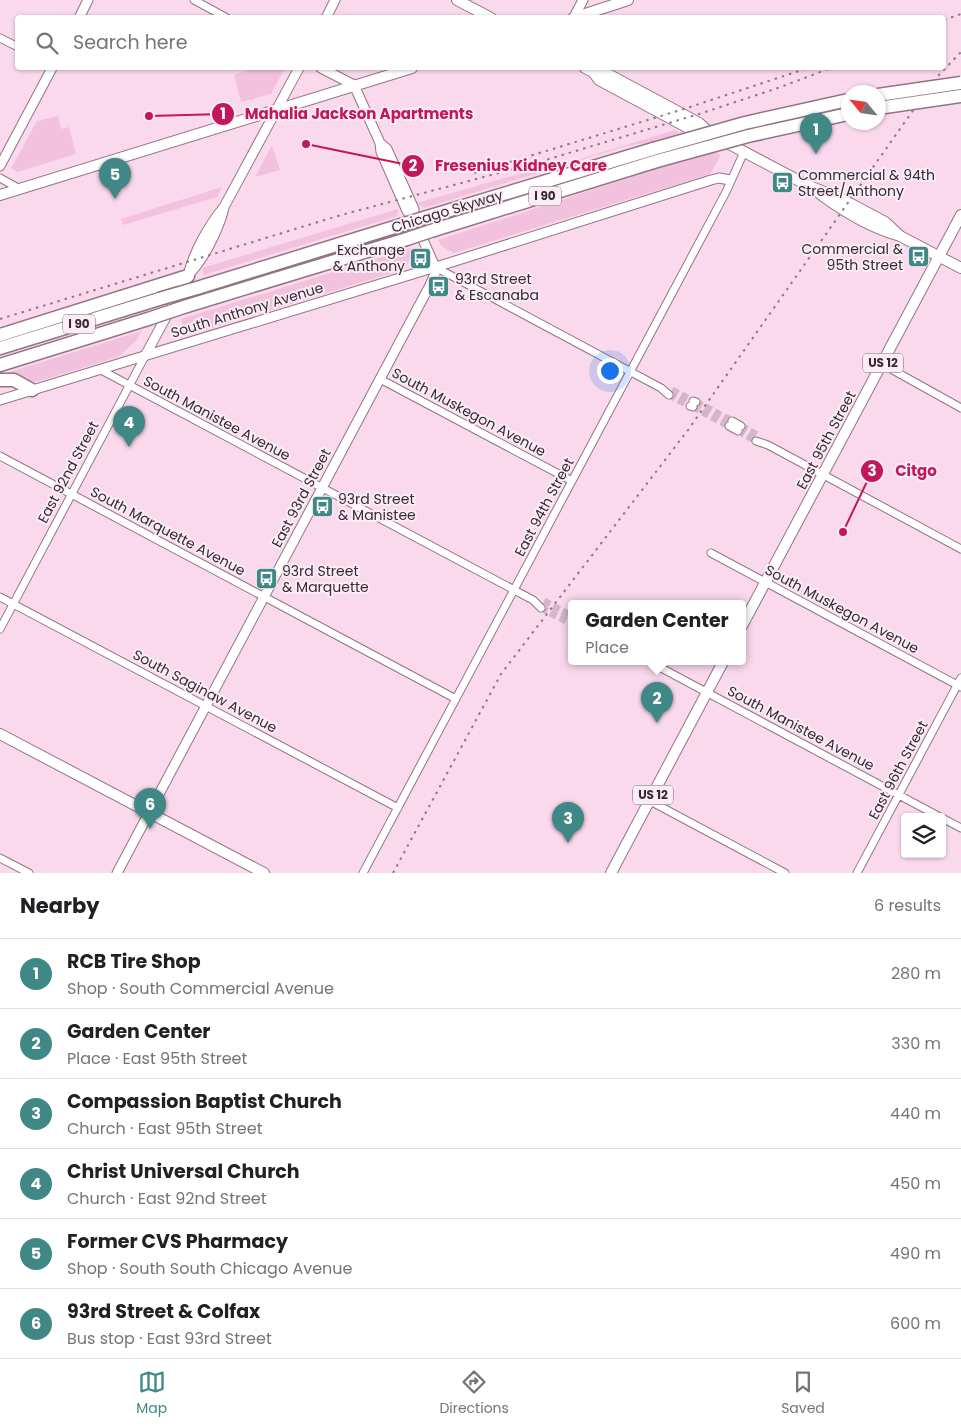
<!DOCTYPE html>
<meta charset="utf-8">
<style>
body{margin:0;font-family:Poppins,sans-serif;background:#f6f6f6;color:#202124}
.controls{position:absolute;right:15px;bottom:15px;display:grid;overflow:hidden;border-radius:5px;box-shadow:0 1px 4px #0004}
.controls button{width:45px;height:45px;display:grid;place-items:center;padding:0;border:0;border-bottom:1px solid #e0e0e0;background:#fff;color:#202124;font:25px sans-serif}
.compass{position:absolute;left:841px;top:85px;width:45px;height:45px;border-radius:50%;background:#fff;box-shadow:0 1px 4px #0004;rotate:299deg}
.you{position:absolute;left:609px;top:370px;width:18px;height:18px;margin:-12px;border:4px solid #fff;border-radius:50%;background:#1a73e8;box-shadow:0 0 0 8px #1a73e833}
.badge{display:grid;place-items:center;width:32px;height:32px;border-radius:50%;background:#408886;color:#fff;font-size:16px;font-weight:700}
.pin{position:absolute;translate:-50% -41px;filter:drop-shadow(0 1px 2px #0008)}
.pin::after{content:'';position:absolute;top:26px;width:18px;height:15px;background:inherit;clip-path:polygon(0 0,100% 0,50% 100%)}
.popup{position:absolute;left:568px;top:600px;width:178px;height:65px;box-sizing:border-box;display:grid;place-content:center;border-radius:5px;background:#fff;filter:drop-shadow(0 1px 4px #0005);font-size:16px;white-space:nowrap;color:#757577}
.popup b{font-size:19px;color:#202124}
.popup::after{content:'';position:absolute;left:50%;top:100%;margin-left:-10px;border:10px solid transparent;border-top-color:#fff}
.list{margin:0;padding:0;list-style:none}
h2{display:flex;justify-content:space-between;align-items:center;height:65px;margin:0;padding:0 20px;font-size:21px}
h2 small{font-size:16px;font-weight:400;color:#757577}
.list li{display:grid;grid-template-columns:32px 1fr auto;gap:15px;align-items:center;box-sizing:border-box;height:70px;padding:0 20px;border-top:1px solid #e0e0e0}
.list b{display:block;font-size:19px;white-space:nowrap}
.list p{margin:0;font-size:16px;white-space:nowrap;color:#757577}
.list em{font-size:16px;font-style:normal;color:#757577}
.icon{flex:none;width:28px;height:28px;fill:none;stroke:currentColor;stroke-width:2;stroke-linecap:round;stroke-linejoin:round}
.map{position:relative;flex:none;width:961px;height:873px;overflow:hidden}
.search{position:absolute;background:#fff;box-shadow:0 1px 4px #0004;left:15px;right:15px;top:15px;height:55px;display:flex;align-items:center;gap:12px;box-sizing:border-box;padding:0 18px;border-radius:5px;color:#757577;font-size:19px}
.sheet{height:485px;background:#fff}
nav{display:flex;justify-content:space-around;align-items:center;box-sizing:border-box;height:70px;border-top:1px solid #e0e0e0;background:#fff;font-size:14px;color:#757577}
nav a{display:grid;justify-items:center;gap:2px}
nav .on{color:#408886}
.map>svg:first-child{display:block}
</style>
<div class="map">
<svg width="961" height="873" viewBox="0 0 961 873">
<rect width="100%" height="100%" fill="#fad9ed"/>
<!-- green -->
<path fill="#f2c1de" d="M245,68H285L271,94L241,102L234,75L246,71Z
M58,116L61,129L69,127L76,154L18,172L11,168L37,121Z
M675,130L680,133L651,142L627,146L424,208L417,203L504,178L570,162Z
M272,145L280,170L255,177Z
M715,152L721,155L711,173L707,175L454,253L441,246L438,240L659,168Z
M222,187L217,197L123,225L121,219Z
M398,209L397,216L204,275L202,268Z
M411,248L412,255L405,269L198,332C188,331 183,329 181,319Z
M142,331L136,341L118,357L39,381L29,382L0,375Z"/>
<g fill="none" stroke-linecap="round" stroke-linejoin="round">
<!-- minor-tunnel -->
<path stroke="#d3b6c8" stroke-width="7" stroke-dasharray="7 3.5" stroke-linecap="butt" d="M672,390L693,401
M669,395L690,406
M696,402L732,421
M693,407L729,426
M741,426L759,436
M738,431L756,441
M544,601L572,616
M541,608L572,624"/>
<defs>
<path id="minor" d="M194,0L227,18
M0,38L18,47
M0,178L20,189
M435,267L661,388L669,395
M882,364L961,408
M101,370L533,600L541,608
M380,379L572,481
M693,401L696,402
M690,406L693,407
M732,421L741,426
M729,426L738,431
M756,441L768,445L961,549
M0,456L456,699
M711,553L961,687
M0,597L398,808
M0,629L145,356
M650,662L940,817
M650,801L785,873
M942,818L961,828
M0,858L29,873
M363,873L726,192L744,152
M857,873L961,678"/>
<path id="tertiary" d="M574,17L583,0
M79,18L88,0
M326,18L335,0
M380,143L387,149L414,209L413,217
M0,166L52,68
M188,275C203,261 219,229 224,208
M145,356L188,276C193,253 209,225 224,207L299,68
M0,400L452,262L711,180L719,178L730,180
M117,873L430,285L435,274V267L413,217L407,211L381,152L380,143L354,85L321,68"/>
<path id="secondary" d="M457,0L491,18
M573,18L628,0
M585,68L593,72H604L699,123L712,135L809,186L840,198L885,222L900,236L961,268
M593,72L599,80L694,131L706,134
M820,194C843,211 869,227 897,235
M0,195L412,68
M0,734L264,873"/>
<path id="primary" d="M742,626L961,215
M611,873L723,662"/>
<path id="motorway" d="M427,217L653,149
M434,230L657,161
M197,288L401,225
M187,306L407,239
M0,335L188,276
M0,348L159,299
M0,365L148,319
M0,380H14L32,390"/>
</defs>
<!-- minor casing -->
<use href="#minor" stroke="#927486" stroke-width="9"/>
<!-- tertiary casing -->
<use href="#tertiary" stroke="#927486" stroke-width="11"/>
<!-- secondary casing -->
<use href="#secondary" stroke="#927486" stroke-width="12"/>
<!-- primary casing -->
<use href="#primary" stroke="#927486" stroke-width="12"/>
<!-- motorway casing -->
<use href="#motorway" stroke="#927486" stroke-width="15"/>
<!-- minor -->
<use href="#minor" stroke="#fff" stroke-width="7"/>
<!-- tertiary -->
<use href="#tertiary" stroke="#fff" stroke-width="9"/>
<!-- secondary -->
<use href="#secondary" stroke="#fff" stroke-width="10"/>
<!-- primary -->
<use href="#primary" stroke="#fff" stroke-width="10"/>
<!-- motorway -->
<use href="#motorway" stroke="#fff" stroke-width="12"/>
<!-- rail -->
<path stroke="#8e7885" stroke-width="2" stroke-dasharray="2.5 5" stroke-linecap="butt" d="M944,20L961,14
M474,173L687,108L808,68
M0,319L341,215L529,165L699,114L775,89L831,68
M393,873L501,674L688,430L926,92L937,77L961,52"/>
<defs>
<path id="motorway-bridge" d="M878,95L961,83
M878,108L961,96
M653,149L745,123L848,100
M657,161L748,136L848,114
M401,225L427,217
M407,239L434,230
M159,299L197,288
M148,319L187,306"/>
</defs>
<!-- motorway-bridge casing -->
<use href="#motorway-bridge" stroke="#927486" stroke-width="15" stroke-linecap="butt"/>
<!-- motorway-bridge -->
<use href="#motorway-bridge" stroke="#fff" stroke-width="12"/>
</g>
<!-- icons -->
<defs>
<symbol id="bus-square" viewBox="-11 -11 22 22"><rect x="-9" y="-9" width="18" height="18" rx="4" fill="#408886" stroke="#fbedf5"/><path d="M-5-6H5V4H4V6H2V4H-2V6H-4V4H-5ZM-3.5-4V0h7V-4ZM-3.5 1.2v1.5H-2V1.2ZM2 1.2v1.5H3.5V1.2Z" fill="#fff"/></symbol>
</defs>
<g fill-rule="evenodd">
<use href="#bus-square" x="770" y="170" width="25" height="25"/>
<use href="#bus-square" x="906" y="244" width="25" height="25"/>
<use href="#bus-square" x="408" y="246" width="25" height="25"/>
<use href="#bus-square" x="426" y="274" width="25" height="25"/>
<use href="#bus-square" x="310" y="494" width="25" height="25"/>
<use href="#bus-square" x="254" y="566" width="25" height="25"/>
</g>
<g text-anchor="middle" stroke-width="4" stroke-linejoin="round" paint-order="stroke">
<!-- shield labels -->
<g fill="#fbedf5" stroke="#72646c" stroke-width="1">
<rect x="529" y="186.5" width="32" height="19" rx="4"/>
<rect x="63" y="314.5" width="32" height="19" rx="4"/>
<rect x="863" y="353.5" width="40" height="19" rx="4"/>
<rect x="633" y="785.5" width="40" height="19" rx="4"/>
</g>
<g font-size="12" font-weight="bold" fill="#372a32">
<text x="545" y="200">I 90</text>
<text x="79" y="328">I 90</text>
<text x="883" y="367">US 12</text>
<text x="653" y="799">US 12</text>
</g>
<!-- poi labels -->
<g font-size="14" fill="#372a32" stroke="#fbedf5" text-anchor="start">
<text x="798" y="180">Commercial &amp; 94th<tspan x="798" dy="16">Street/Anthony</tspan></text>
<text x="903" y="254" text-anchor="end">Commercial &amp;<tspan x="903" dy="16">95th Street</tspan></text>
<text x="405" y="255" text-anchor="end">Exchange<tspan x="405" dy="16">&amp; Anthony</tspan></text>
<text x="455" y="284">93rd Street<tspan x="455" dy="16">&amp; Escanaba</tspan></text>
<text x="338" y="504">93rd Street<tspan x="338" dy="16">&amp; Manistee</tspan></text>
<text x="282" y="576">93rd Street<tspan x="282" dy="16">&amp; Marquette</tspan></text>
</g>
<!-- street labels -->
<g font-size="14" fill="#372a32" stroke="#fbedf5">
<text transform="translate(447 211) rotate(-17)" y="5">Chicago Skyway</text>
<text transform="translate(247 310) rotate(-17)" y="5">South Anthony Avenue</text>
<text transform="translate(469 412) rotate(28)" y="5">South Muskegon Avenue</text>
<text transform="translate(217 418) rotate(28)" y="5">South Manistee Avenue</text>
<text transform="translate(826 440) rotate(-62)" y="5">East 95th Street</text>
<text transform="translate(68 472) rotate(-62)" y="5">East 92nd Street</text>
<text transform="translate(301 498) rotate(-62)" y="5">East 93rd Street</text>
<text transform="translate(544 507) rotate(-62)" y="5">East 94th Street</text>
<text transform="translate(168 531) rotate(28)" y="5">South Marquette Avenue</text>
<text transform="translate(842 609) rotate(28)" y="5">South Muskegon Avenue</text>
<text transform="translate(205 691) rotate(28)" y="5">South Saginaw Avenue</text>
<text transform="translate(801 728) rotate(28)" y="5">South Manistee Avenue</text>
<text transform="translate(898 770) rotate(-62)" y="5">East 96th Street</text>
</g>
</g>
<!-- callouts -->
<path fill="none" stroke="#c2185b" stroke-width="2" d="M149 116L223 114M306 144L413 166M843 532L872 471"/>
<g fill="#c2185b" stroke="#fbedf5" stroke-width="2">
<circle cx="149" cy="116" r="5"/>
<circle cx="306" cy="144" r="5"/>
<circle cx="843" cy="532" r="5"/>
<circle cx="223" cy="114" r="12"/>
<circle cx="413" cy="166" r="12"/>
<circle cx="872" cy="471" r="12"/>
</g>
<g font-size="15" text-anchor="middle" font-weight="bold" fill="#fff">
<text x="223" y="119">1</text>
<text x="413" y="171">2</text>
<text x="872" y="476">3</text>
</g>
<g font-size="15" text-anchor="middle" font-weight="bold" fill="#c2185b" stroke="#fbedf5" stroke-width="4" stroke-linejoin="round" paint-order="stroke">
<text x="359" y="119">Mahalia Jackson Apartments</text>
<text x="521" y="171">Fresenius Kidney Care</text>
<text x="916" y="476">Citgo</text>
</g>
</svg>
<div class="controls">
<button><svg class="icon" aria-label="layers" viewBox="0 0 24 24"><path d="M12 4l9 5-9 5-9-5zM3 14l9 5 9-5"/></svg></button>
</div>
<svg class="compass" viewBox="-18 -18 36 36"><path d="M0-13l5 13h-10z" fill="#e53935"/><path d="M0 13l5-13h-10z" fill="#757577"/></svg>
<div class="you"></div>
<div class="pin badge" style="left:816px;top:154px">1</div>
<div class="pin badge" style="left:657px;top:723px">2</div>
<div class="popup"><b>Garden Center</b>Place</div>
<div class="pin badge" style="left:568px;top:843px">3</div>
<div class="pin badge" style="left:129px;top:447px">4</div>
<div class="pin badge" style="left:115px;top:199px">5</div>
<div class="pin badge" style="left:150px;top:829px">6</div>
<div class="search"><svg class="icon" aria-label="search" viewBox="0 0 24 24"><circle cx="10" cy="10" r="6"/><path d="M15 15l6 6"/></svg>Search here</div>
</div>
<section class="sheet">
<h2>Nearby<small>6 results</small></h2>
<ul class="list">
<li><span class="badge">1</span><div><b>RCB Tire Shop</b><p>Shop · South Commercial Avenue</p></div><em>280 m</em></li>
<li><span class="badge">2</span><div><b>Garden Center</b><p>Place · East 95th Street</p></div><em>330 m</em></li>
<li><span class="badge">3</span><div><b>Compassion Baptist Church</b><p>Church · East 95th Street</p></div><em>440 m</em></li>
<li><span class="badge">4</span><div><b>Christ Universal Church</b><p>Church · East 92nd Street</p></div><em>450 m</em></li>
<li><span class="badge">5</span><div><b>Former CVS Pharmacy</b><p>Shop · South South Chicago Avenue</p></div><em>490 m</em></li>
<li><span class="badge">6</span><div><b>93rd Street &amp; Colfax</b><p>Bus stop · East 93rd Street</p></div><em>600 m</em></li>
</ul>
</section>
<nav>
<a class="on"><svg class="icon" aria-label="map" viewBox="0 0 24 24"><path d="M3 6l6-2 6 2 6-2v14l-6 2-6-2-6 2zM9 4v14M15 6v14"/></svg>Map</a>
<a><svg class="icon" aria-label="directions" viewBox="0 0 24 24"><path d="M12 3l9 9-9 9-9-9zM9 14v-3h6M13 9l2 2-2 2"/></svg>Directions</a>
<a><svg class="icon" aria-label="saved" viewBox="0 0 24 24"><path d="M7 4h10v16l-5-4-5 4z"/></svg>Saved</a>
</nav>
